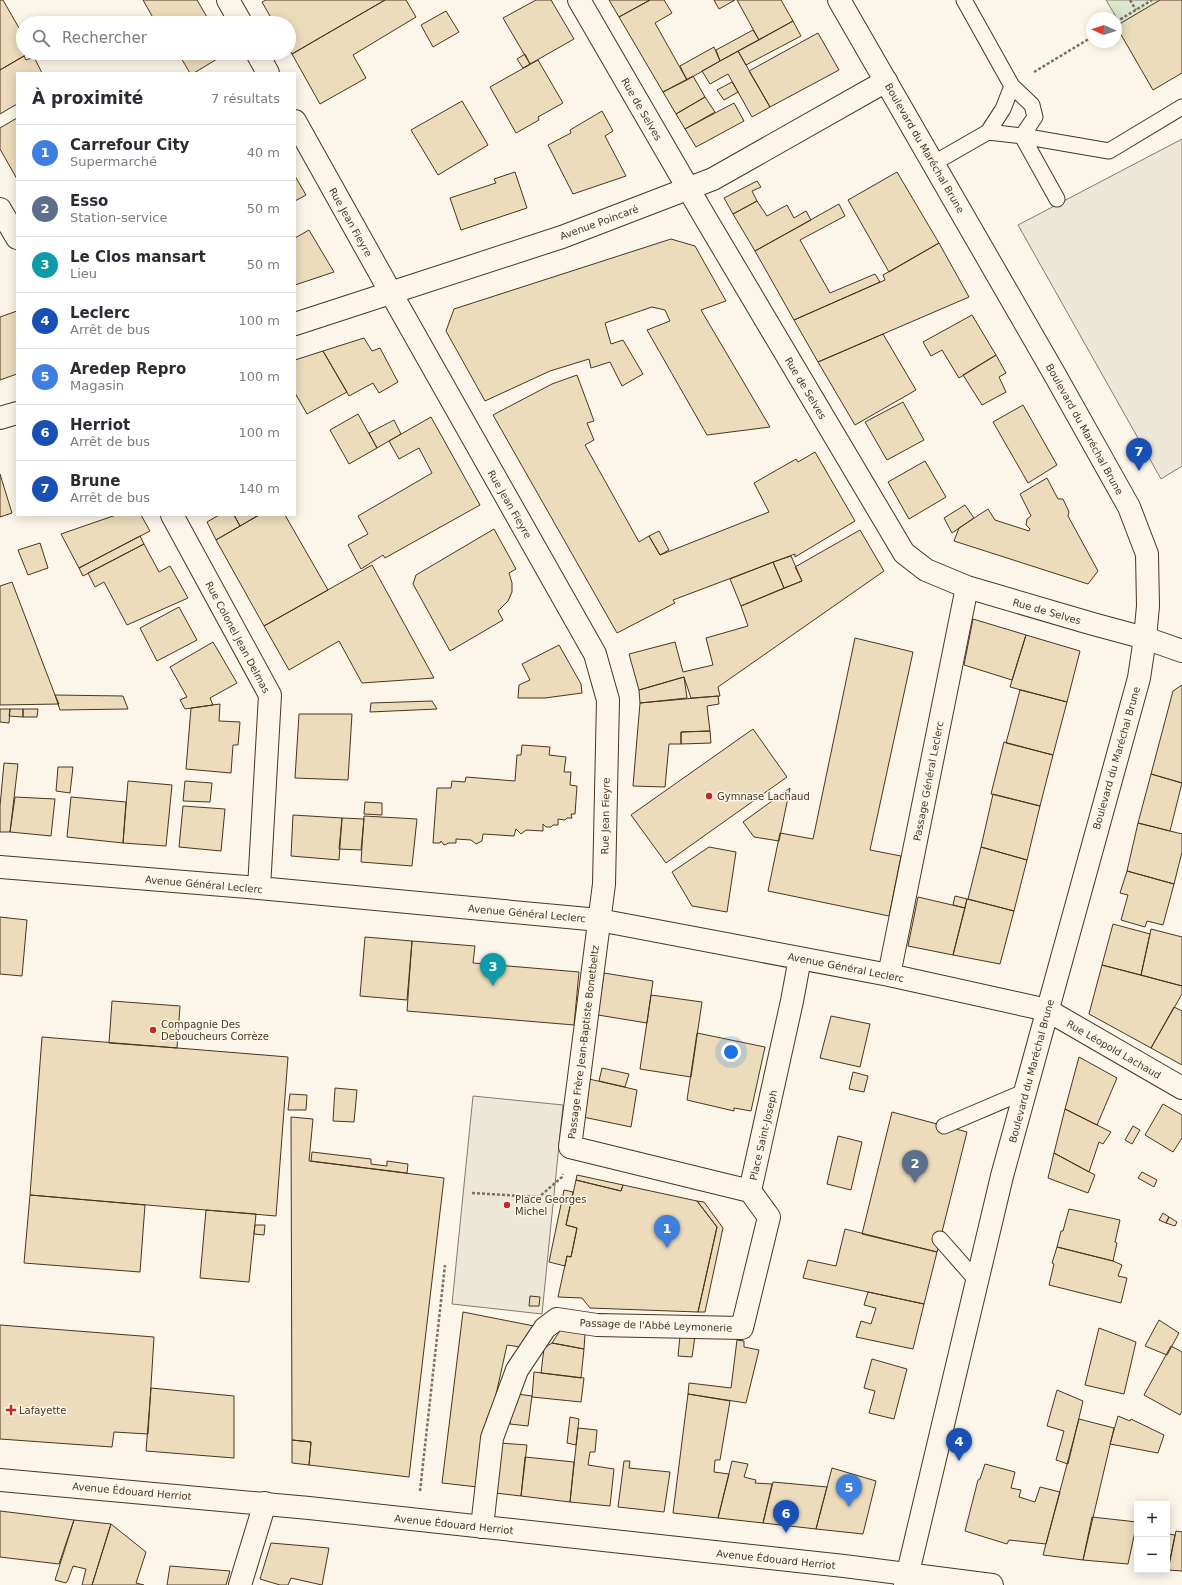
<!DOCTYPE html>
<html lang="fr">
<meta charset="utf-8">
<style>
body{margin:0;font-family:"DejaVu Sans",sans-serif;background:#f7f7f7;color:#2b2b33}
.controls{position:absolute;right:12px;bottom:12px;display:grid;overflow:hidden;border-radius:0px;box-shadow:0 2px 10px #0003}
.controls button{width:36px;height:36px;display:grid;place-items:center;padding:0;border:0;border-bottom:1px solid #e1e1e2;background:#fff;color:#2b2b33;font:20px sans-serif}
.compass{position:absolute;left:1086px;top:12px;width:36px;height:36px;border-radius:50%;background:#fff;box-shadow:0 2px 10px #0003;rotate:273deg}
.you{position:absolute;left:731px;top:1052px;width:14px;height:14px;margin:-10px;border:3px solid #fff;border-radius:50%;background:#1a73e8;box-shadow:0 0 0 6px #1a73e833}
.badge{display:grid;place-items:center;width:26px;height:26px;border-radius:50%;background:#db2777;color:#fff;font-size:13px;font-weight:700}
.pin{position:absolute;translate:-50% -33px;filter:drop-shadow(0 1px 2px #0008)}
.pin::after{content:'';position:absolute;top:21px;width:14px;height:12px;background:inherit;clip-path:polygon(0 0,100% 0,50% 100%)}
.list{margin:0;padding:0;list-style:none}
h2{display:flex;justify-content:space-between;align-items:center;height:52px;margin:0;padding:0 16px;font-size:17px}
h2 small{font-size:13px;font-weight:400;color:#7c7c81}
.list li{display:grid;grid-template-columns:26px 1fr auto;gap:12px;align-items:center;box-sizing:border-box;height:56px;padding:0 16px;border-top:1px solid #e1e1e2}
.list b{display:block;font-size:15px;white-space:nowrap}
.list p{margin:0;font-size:13px;white-space:nowrap;color:#7c7c81}
.list em{font-size:13px;font-style:normal;color:#7c7c81}
.icon{flex:none;width:22px;height:22px;fill:none;stroke:currentColor;stroke-width:2;stroke-linecap:round;stroke-linejoin:round}
.map{position:relative;flex:none;width:1182px;height:1585px;overflow:hidden}
.search{position:absolute;background:#fff;box-shadow:0 2px 10px #0003;left:16px;top:16px;width:280px;height:44px;display:flex;align-items:center;gap:10px;box-sizing:border-box;padding:0 14px;border-radius:22px;color:#7c7c81;font-size:15px}
.panel{position:absolute;background:#fff;box-shadow:0 2px 10px #0003;left:16px;top:72px;width:280px;height:444px;border-radius:0px}
.map>svg:first-child{display:block}
</style>
<div class="map">
<svg width="1182" height="1585" viewBox="0 0 1182 1585">
<rect width="100%" height="100%" fill="#fbf6e9"/>
<!-- green -->
<path fill="#dce7d0" stroke="#887966" d="M1106,0H1167L1122,27Z"/>
<!-- parking -->
<path fill="#ede7d9" stroke="#887966" d="M1182,139V466L1161,479L1018,225Z
M473,1096L563,1105L542,1314L452,1304Z"/>
<!-- building -->
<path fill="#ecdcbc" stroke="#4a3520" d="M0,0H3L23,35V53H29L0,70Z
M143,0H197L207,17L195,23H156Z
M266,0H385L292,54L289,49V23H274L262,2Z
M385,0H406L416,17L353,55L366,78L320,104L292,54Z
M536,0H551L574,39L530,64L503,18Z
M609,0H650L619,17Z
M650,0H664L672,13L655,23L687,80L663,92L619,17Z
M714,0H735L719,9Z
M737,0H781L793,21L759,40Z
M1160,0H1182V73L1153,90L1116,26Z
M446,11L459,32L433,47L421,25Z
M207,17L210,23H195Z
M793,21L801,36L746,65L738,51Z
M753,30L759,40L720,61L716,50Z
M818,33L839,70L770,107L749,71Z
M714,47L720,61L687,80L680,66Z
M738,51L770,107L752,117L728,74L710,84L702,71Z
M178,53H227L194,73H190Z
M525,54L530,64L523,68L517,59Z
M24,56L26,60L34,57L42,73H17V104L0,114V70Z
M538,60L563,103L538,117L539,120L516,133L490,87Z
M693,76L705,97L676,114L663,92Z
M732,82L738,92L724,100L717,90Z
M705,97L715,112L685,129L676,114Z
M462,101L488,145L438,175L411,130Z
M734,103L744,121L696,147L685,129Z
M602,111L613,131L605,136L626,176L573,194L548,145L571,133L570,130Z
M17,118V179L0,149V128Z
M515,172L527,208L461,230L450,198L496,183L494,179Z
M897,172L939,243L889,272L848,200Z
M295,176L306,195L295,201Z
M757,181L761,187L752,191L757,201L733,214L724,198Z
M757,201L767,216L787,205L794,218L806,211L811,220L755,251L733,214Z
M839,204L845,216L800,240L830,293L875,274L880,282L794,320L755,251Z
M309,230L334,272L295,285V238Z
M671,239L695,246L726,301L701,310L770,427L707,435L647,330L670,321L665,310L652,307L605,323L611,344L623,340L643,374L622,386L610,362L591,368L589,359L550,371L485,401L446,331L454,309Z
M939,243L969,297L818,362L794,320L885,280L883,275Z
M17,311V374L0,380V317Z
M972,315L996,355L959,378L942,350L931,356L923,342Z
M883,334L916,390L855,425L818,362Z
M364,338L372,351L380,348L398,382L379,393L373,383L349,396L323,351Z
M323,351L347,392L307,414L295,393V360Z
M996,355L1006,373L999,377L1006,392L982,405L963,375Z
M577,375L594,421L587,423L594,440L585,445L639,542L649,536L660,555L769,512L754,483L796,459L798,462L815,452L855,521L795,557V554L673,600L675,603L617,633L493,415L552,384Z
M903,402L924,440L887,460L865,422Z
M1023,405L1057,465L1028,483L993,422Z
M358,414L377,448L349,464L330,430Z
M431,417L480,505L385,558L383,555L361,569L348,545L368,534L358,516L432,473L419,448L399,459L389,441Z
M394,420L401,434L377,448L369,433Z
M925,461L946,497L909,519L888,482Z
M0,474L12,513L0,517Z
M1047,478L1058,499H1063L1069,512L1068,516L1098,571L1088,584L954,541L959,528L988,509L995,520L1029,531L1030,529L1026,525L1027,519L1031,516L1020,494Z
M965,505L974,518L952,533L944,518Z
M116,515H141L150,531L79,568L61,534Z
M219,515H234L240,526L216,540L207,522Z
M234,515H259L240,526Z
M259,515H285L328,590L264,626L216,540Z
M494,529L516,569L509,573L512,583V592L508,601L498,611L503,620L450,651L413,584L416,575Z
M860,530L884,571L718,687L720,696L691,698L684,677L639,690L629,654L675,642L683,672L713,665L706,638L748,626L741,606L802,581L795,567Z
M659,531L669,550L660,555L649,536Z
M140,536L144,544L83,576L79,568Z
M40,543L48,568L28,575L18,550Z
M144,544L159,572L170,566L188,598L127,625L104,582L95,587L88,573Z
M791,556L802,581L784,588L773,562Z
M773,562L784,588L741,606L730,579Z
M372,565L434,678L362,683L339,641L289,670L264,626Z
M12,582L55,695L59,704L0,705V586Z
M179,607L197,640L157,661L140,628Z
M973,619L1026,635L1012,680L964,665Z
M1026,635L1080,651L1067,702L1010,687Z
M855,638L913,652L870,850L901,856L889,916L768,891L780,833L813,839Z
M213,642L237,683L210,698L213,705L185,709L180,700L187,697L170,667Z
M559,645L581,684L582,693L545,698H518L519,685L530,680L522,664Z
M684,677L687,698L640,703L639,690Z
M1182,685V783L1151,774L1173,691Z
M1020,690L1067,702L1053,755L1006,743Z
M55,695L123,696L128,709L60,710Z
M718,696L719,704L707,706L710,731L681,732V744H669L665,787L633,786L640,703Z
M432,701L437,709L370,712L371,703Z
M220,704L219,721L240,722L238,745H233L231,773L186,769L191,708Z
M0,709H10L9,723L0,722Z
M10,709H23V717L9,716Z
M23,709H38L37,717H23Z
M299,714H352L348,780L295,778Z
M753,729L787,777L666,863L631,815Z
M710,731L711,743L681,744V732Z
M1004,742L1053,755L1040,806L991,794Z
M522,745L550,747L549,755L566,757L564,772H571L570,785L577,786L575,814H571L572,818H567L565,820L558,819V825H553L551,827H546L543,824V831L526,830L521,834L516,829L514,836L483,834L482,841L476,844L471,840L456,839V843H449L444,845L441,841L440,843H433L437,788H451L452,781L465,782L466,777L515,781L517,755H521Z
M4,763L18,764L10,832H0V806Z
M58,767H73L70,793L56,791Z
M1151,774L1182,783L1170,831L1138,823Z
M128,781L172,785L166,846L123,843Z
M185,781L212,783L210,802L183,801Z
M790,788L779,841L754,837L743,822Z
M993,794L1040,806L1027,860L981,847Z
M15,797L55,799L51,836L10,832Z
M71,797L126,802L123,843L67,837Z
M365,802L382,803V815L364,814Z
M183,806L225,809L221,851L179,847Z
M293,815L342,818L339,860L291,856Z
M364,816L417,819L412,866L361,862Z
M342,818L364,819L361,850L339,849Z
M1138,823L1182,834V852L1174,884L1127,871Z
M709,847L736,852L727,912L692,906L672,872Z
M981,847L1027,860L1014,911L968,899Z
M1127,871L1174,884L1163,925L1147,921L1145,927L1121,920L1128,895L1120,893Z
M955,896L967,899L965,908L953,905Z
M918,897L965,908L953,955L908,946Z
M967,899L1014,911L1000,964L953,955Z
M0,917L27,920L22,976L0,974Z
M1113,924L1150,934L1141,975L1102,965Z
M1151,929L1182,937V986L1141,975Z
M365,937L412,941L407,1000L360,996Z
M412,941L475,946L473,963L579,972L574,1025L407,1011Z
M1102,965L1182,986V994L1151,1048L1089,1014Z
M604,973L653,981L647,1023L598,1015Z
M651,995L702,1002L691,1077L640,1069Z
M112,1001L180,1006L177,1048L109,1043Z
M1174,1007L1182,1011V1065L1151,1048Z
M831,1016L870,1024L860,1067L820,1058Z
M697,1033L765,1047L751,1111L734,1108V1111L687,1100Z
M42,1037L288,1057L276,1216L30,1195Z
M1079,1057L1117,1078L1097,1125L1065,1109Z
M602,1068L629,1074L625,1087L599,1081Z
M853,1072L868,1076L864,1092L849,1089Z
M589,1079L637,1090L631,1127L583,1117Z
M335,1088L357,1090L354,1122L333,1121Z
M290,1094L307,1095L306,1110H288Z
M1163,1104L1182,1115V1138L1173,1152L1145,1135Z
M1065,1109L1111,1132L1103,1144L1099,1142L1089,1172L1054,1153Z
M892,1112L967,1132L937,1252L862,1234Z
M291,1117L313,1119L309,1161L444,1178L409,1477L309,1465L311,1442L292,1440Z
M1133,1126L1140,1130L1132,1144L1125,1140Z
M838,1136L862,1142L851,1190L827,1184Z
M312,1152L371,1159V1164L387,1166V1161L408,1164L407,1173L311,1161Z
M1054,1153L1095,1175L1088,1193L1048,1178Z
M1142,1172L1157,1180L1154,1187L1138,1178Z
M577,1175L623,1185L621,1191L576,1180Z
M576,1180L621,1191L623,1185L697,1201L717,1227L698,1312L590,1308L582,1298L558,1297L567,1256L571,1257L577,1228L566,1225Z
M564,1190L573,1192L566,1225L577,1228L571,1257L567,1256L565,1266L549,1262Z
M30,1195L145,1205L140,1272L24,1263Z
M697,1201L704,1202L723,1228L705,1312H698L717,1227Z
M1069,1209L1120,1220L1115,1242L1117,1243L1113,1261L1057,1247L1061,1231H1063Z
M206,1210L256,1214L249,1282L200,1278Z
M1163,1213L1169,1217L1166,1223L1159,1220Z
M1169,1217L1177,1222L1175,1226L1166,1223Z
M255,1225H265L264,1235L254,1234Z
M845,1229L937,1252L924,1304L803,1278L808,1260L836,1266Z
M1057,1247L1113,1261L1122,1265L1118,1276L1127,1278L1121,1303L1049,1285L1054,1264L1052,1263Z
M868,1292L924,1304L913,1349L856,1337L861,1321L871,1324L876,1308L864,1305Z
M530,1296L540,1297L539,1306H529Z
M463,1312L539,1327L527,1348L507,1345L491,1417L487,1418L478,1487L442,1483Z
M1159,1320L1179,1333L1167,1355L1145,1346Z
M0,1325L154,1337L148,1434L114,1432L112,1447L0,1439Z
M1099,1328L1136,1342L1124,1394L1085,1385Z
M561,1329L585,1334L584,1349L552,1343Z
M680,1336H695L692,1357L678,1356Z
M737,1340L744,1341V1347L759,1350L746,1403L688,1394L689,1383L731,1388Z
M552,1343L584,1349L581,1378L541,1373L544,1348Z
M1171,1346L1182,1352V1411L1180,1415L1144,1395Z
M872,1359L907,1369L894,1419L869,1413L875,1391L864,1388Z
M534,1372L584,1378L581,1402L532,1397Z
M151,1388L234,1396V1458L146,1451Z
M1057,1390L1083,1401L1068,1464L1056,1460L1064,1431L1047,1426Z
M517,1394L532,1396L528,1426L510,1424L513,1396Z
M688,1394L730,1401L720,1460H715L714,1472L729,1474L718,1518L673,1513Z
M1118,1416L1130,1421L1131,1419L1164,1435L1158,1453L1110,1444Z
M570,1417L579,1419L576,1445L567,1443Z
M1079,1419L1114,1428L1083,1560L1043,1555Z
M578,1428L597,1430L595,1452H590L588,1465L614,1469L610,1506L570,1502Z
M292,1440L311,1442L309,1465L292,1463Z
M500,1443L527,1445L521,1496L495,1493Z
M525,1457L574,1462L570,1502L521,1496Z
M624,1461H630L629,1468L670,1472L664,1512L618,1507Z
M732,1461L748,1464L744,1477L756,1480L755,1483L772,1484L763,1523L718,1518Z
M985,1464L1015,1472L1011,1488L1021,1490L1019,1497L1035,1502L1040,1487L1060,1492L1046,1544L1009,1540L1007,1544L965,1531L978,1480L980,1479Z
M832,1468L876,1481L863,1534L816,1529Z
M773,1482L827,1487L816,1529L763,1523Z
M0,1511L74,1520L59,1564L0,1557Z
M1092,1517L1137,1522L1128,1564L1083,1560Z
M74,1520L111,1524L92,1585H82L86,1569L73,1566L68,1580L66,1583L55,1580Z
M111,1524L146,1552L136,1583L144,1585H92Z
M1176,1531L1182,1532V1571L1168,1570Z
M1167,1534L1175,1535L1168,1570L1167,1569Z
M271,1543L329,1548L322,1585L291,1578L288,1585H280L260,1579Z
M170,1566L230,1571L226,1585H167Z"/>
<g fill="none" stroke-linecap="round" stroke-linejoin="round">
<defs>
<path id="lane" d="M964,0L1012,86L1032,105L1035,117L1022,136
M988,132L1003,109L1012,86
M1022,136L1057,199
M934,163L988,132L1022,136L1109,151L1182,107
M944,1126L1026,1091
M940,1239L977,1281"/>
<path id="street" d="M228,0L241,23
M579,0L703,214L904,553L926,570L967,587L1093,624L1145,638L1182,651
M257,53L268,73
M295,121L391,293L595,654L608,700L604,884L570,1147L750,1191
M0,209L17,238
M295,324L562,237L713,179L886,81
M0,418L17,413
M172,515L270,695L259,888
M0,867L259,888L599,920L889,975L1047,1010L1182,1088
M889,975L967,587
M482,1527L492,1438L517,1370L545,1328L557,1319L597,1325L742,1328L769,1217L750,1191L792,1001L800,958
M240,1585L265,1503"/>
<path id="secondary" d="M0,1480L309,1508L844,1566L992,1585"/>
<path id="primary" d="M839,0L1055,375L1129,507L1147,554L1148,606L1145,638L1139,678L1002,1176L905,1585"/>
</defs>
<!-- lane casing -->
<use href="#lane" stroke="#4a3520" stroke-width="17"/>
<!-- street casing -->
<use href="#street" stroke="#4a3520" stroke-width="24"/>
<!-- secondary casing -->
<use href="#secondary" stroke="#4a3520" stroke-width="24"/>
<!-- primary casing -->
<use href="#primary" stroke="#4a3520" stroke-width="24"/>
<!-- path -->
<path stroke="#7f6f5c" stroke-width="2.5" stroke-dasharray="3 2" stroke-linecap="butt" d="M1130,0L1136,10
M1116,22L1152,0
M1034,72L1092,37
M472,1193L539,1197L562,1177L563,1174
M420,1491L445,1265"/>
<!-- lane -->
<use href="#lane" stroke="#fbf6e9" stroke-width="15"/>
<!-- street -->
<use href="#street" stroke="#fbf6e9" stroke-width="22"/>
<!-- secondary -->
<use href="#secondary" stroke="#fbf6e9" stroke-width="22"/>
<!-- primary -->
<use href="#primary" stroke="#fbf6e9" stroke-width="22"/>
</g>
<!-- markers -->
<g fill="#c62828" stroke="#fbf6e9" stroke-width="1.5">
<circle cx="709" cy="796" r="4"/>
<circle cx="153" cy="1030" r="4"/>
<circle cx="507" cy="1205" r="4"/>
<path d="M9 1404h4v4h4v4h-4v4h-4v-4h-4v-4h4z"/>
</g>
<g text-anchor="middle" stroke-width="3" stroke-linejoin="round" paint-order="stroke">
<!-- street labels -->
<g font-size="10" fill="#4a3520" stroke="#fbf6e9">
<text transform="translate(642 109) rotate(60)" y="4">Rue de Selves</text>
<text transform="translate(925 148) rotate(60)" y="4">Boulevard du Maréchal Brune</text>
<text transform="translate(351 222) rotate(61)" y="4">Rue Jean Fieyre</text>
<text transform="translate(599 222) rotate(-20)" y="4">Avenue Poincaré</text>
<text transform="translate(806 388) rotate(59)" y="4">Rue de Selves</text>
<text transform="translate(1085 429) rotate(61)" y="4">Boulevard du Maréchal Brune</text>
<text transform="translate(510 504) rotate(60)" y="4">Rue Jean Fieyre</text>
<text transform="translate(1047 611) rotate(16)" y="4">Rue de Selves</text>
<text transform="translate(238 637) rotate(62)" y="4">Rue Colonel Jean Delmas</text>
<text transform="translate(1116 758) rotate(-74)" y="4">Boulevard du Maréchal Brune</text>
<text transform="translate(928 781) rotate(-79)" y="4">Passage Général Leclerc</text>
<text transform="translate(605 816) rotate(-89)" y="4">Rue Jean Fieyre</text>
<text transform="translate(204 884) rotate(5)" y="4">Avenue Général Leclerc</text>
<text transform="translate(527 913) rotate(5)" y="4">Avenue Général Leclerc</text>
<text transform="translate(846 967) rotate(11)" y="4">Avenue Général Leclerc</text>
<text transform="translate(583 1042) rotate(-83)" y="4">Passage Frère Jean-Baptiste Bonetbeltz</text>
<text transform="translate(1114 1049) rotate(30)" y="4">Rue Léopold Lachaud</text>
<text transform="translate(1031 1071) rotate(-75)" y="4">Boulevard du Maréchal Brune</text>
<text transform="translate(763 1135) rotate(-77)" y="4">Place Saint-Joseph</text>
<text transform="translate(656 1325) rotate(2)" y="4">Passage de l'Abbé Leymonerie</text>
<text transform="translate(132 1491) rotate(5)" y="4">Avenue Édouard Herriot</text>
<text transform="translate(454 1524) rotate(6)" y="4">Avenue Édouard Herriot</text>
<text transform="translate(776 1559) rotate(6)" y="4">Avenue Édouard Herriot</text>
</g>
<!-- poi labels -->
<g font-size="10" fill="#4a3520" stroke="#fbf6e9" text-anchor="start">
<text x="717" y="800">Gymnase Lachaud</text>
<text x="161" y="1028">Compagnie Des<tspan x="161" dy="12">Deboucheurs Corrèze</tspan></text>
<text x="515" y="1203">Place Georges<tspan x="515" dy="12">Michel</tspan></text>
<text x="19" y="1414">Lafayette</text>
</g>
</g>
</svg>
<div class="controls">
<button>+</button>
<button>−</button>
</div>
<svg class="compass" viewBox="-18 -18 36 36"><path d="M0-13l5 13h-10z" fill="#e53935"/><path d="M0 13l5-13h-10z" fill="#7c7c81"/></svg>
<div class="you"></div>
<div class="pin badge" style="left:667px;top:1248px;background:#3f7fe0">1</div>
<div class="pin badge" style="left:915px;top:1183px;background:#5c6f8a">2</div>
<div class="pin badge" style="left:493px;top:986px;background:#0f9aa8">3</div>
<div class="pin badge" style="left:959px;top:1461px;background:#1a4fb4">4</div>
<div class="pin badge" style="left:849px;top:1507px;background:#3f7fe0">5</div>
<div class="pin badge" style="left:786px;top:1533px;background:#1a4fb4">6</div>
<div class="pin badge" style="left:1139px;top:471px;background:#1a4fb4">7</div>
<div class="search"><svg class="icon" aria-label="search" viewBox="0 0 24 24"><circle cx="10" cy="10" r="6"/><path d="M15 15l6 6"/></svg>Rechercher</div>
<section class="panel">
<h2>À proximité<small>7 résultats</small></h2>
<ul class="list">
<li><span class="badge" style="background:#3f7fe0">1</span><div><b>Carrefour City</b><p>Supermarché</p></div><em>40 m</em></li>
<li><span class="badge" style="background:#5c6f8a">2</span><div><b>Esso</b><p>Station-service</p></div><em>50 m</em></li>
<li><span class="badge" style="background:#0f9aa8">3</span><div><b>Le Clos mansart</b><p>Lieu</p></div><em>50 m</em></li>
<li><span class="badge" style="background:#1a4fb4">4</span><div><b>Leclerc</b><p>Arrêt de bus</p></div><em>100 m</em></li>
<li><span class="badge" style="background:#3f7fe0">5</span><div><b>Aredep Repro</b><p>Magasin</p></div><em>100 m</em></li>
<li><span class="badge" style="background:#1a4fb4">6</span><div><b>Herriot</b><p>Arrêt de bus</p></div><em>100 m</em></li>
<li><span class="badge" style="background:#1a4fb4">7</span><div><b>Brune</b><p>Arrêt de bus</p></div><em>140 m</em></li>
</ul>
</section>
</div>
